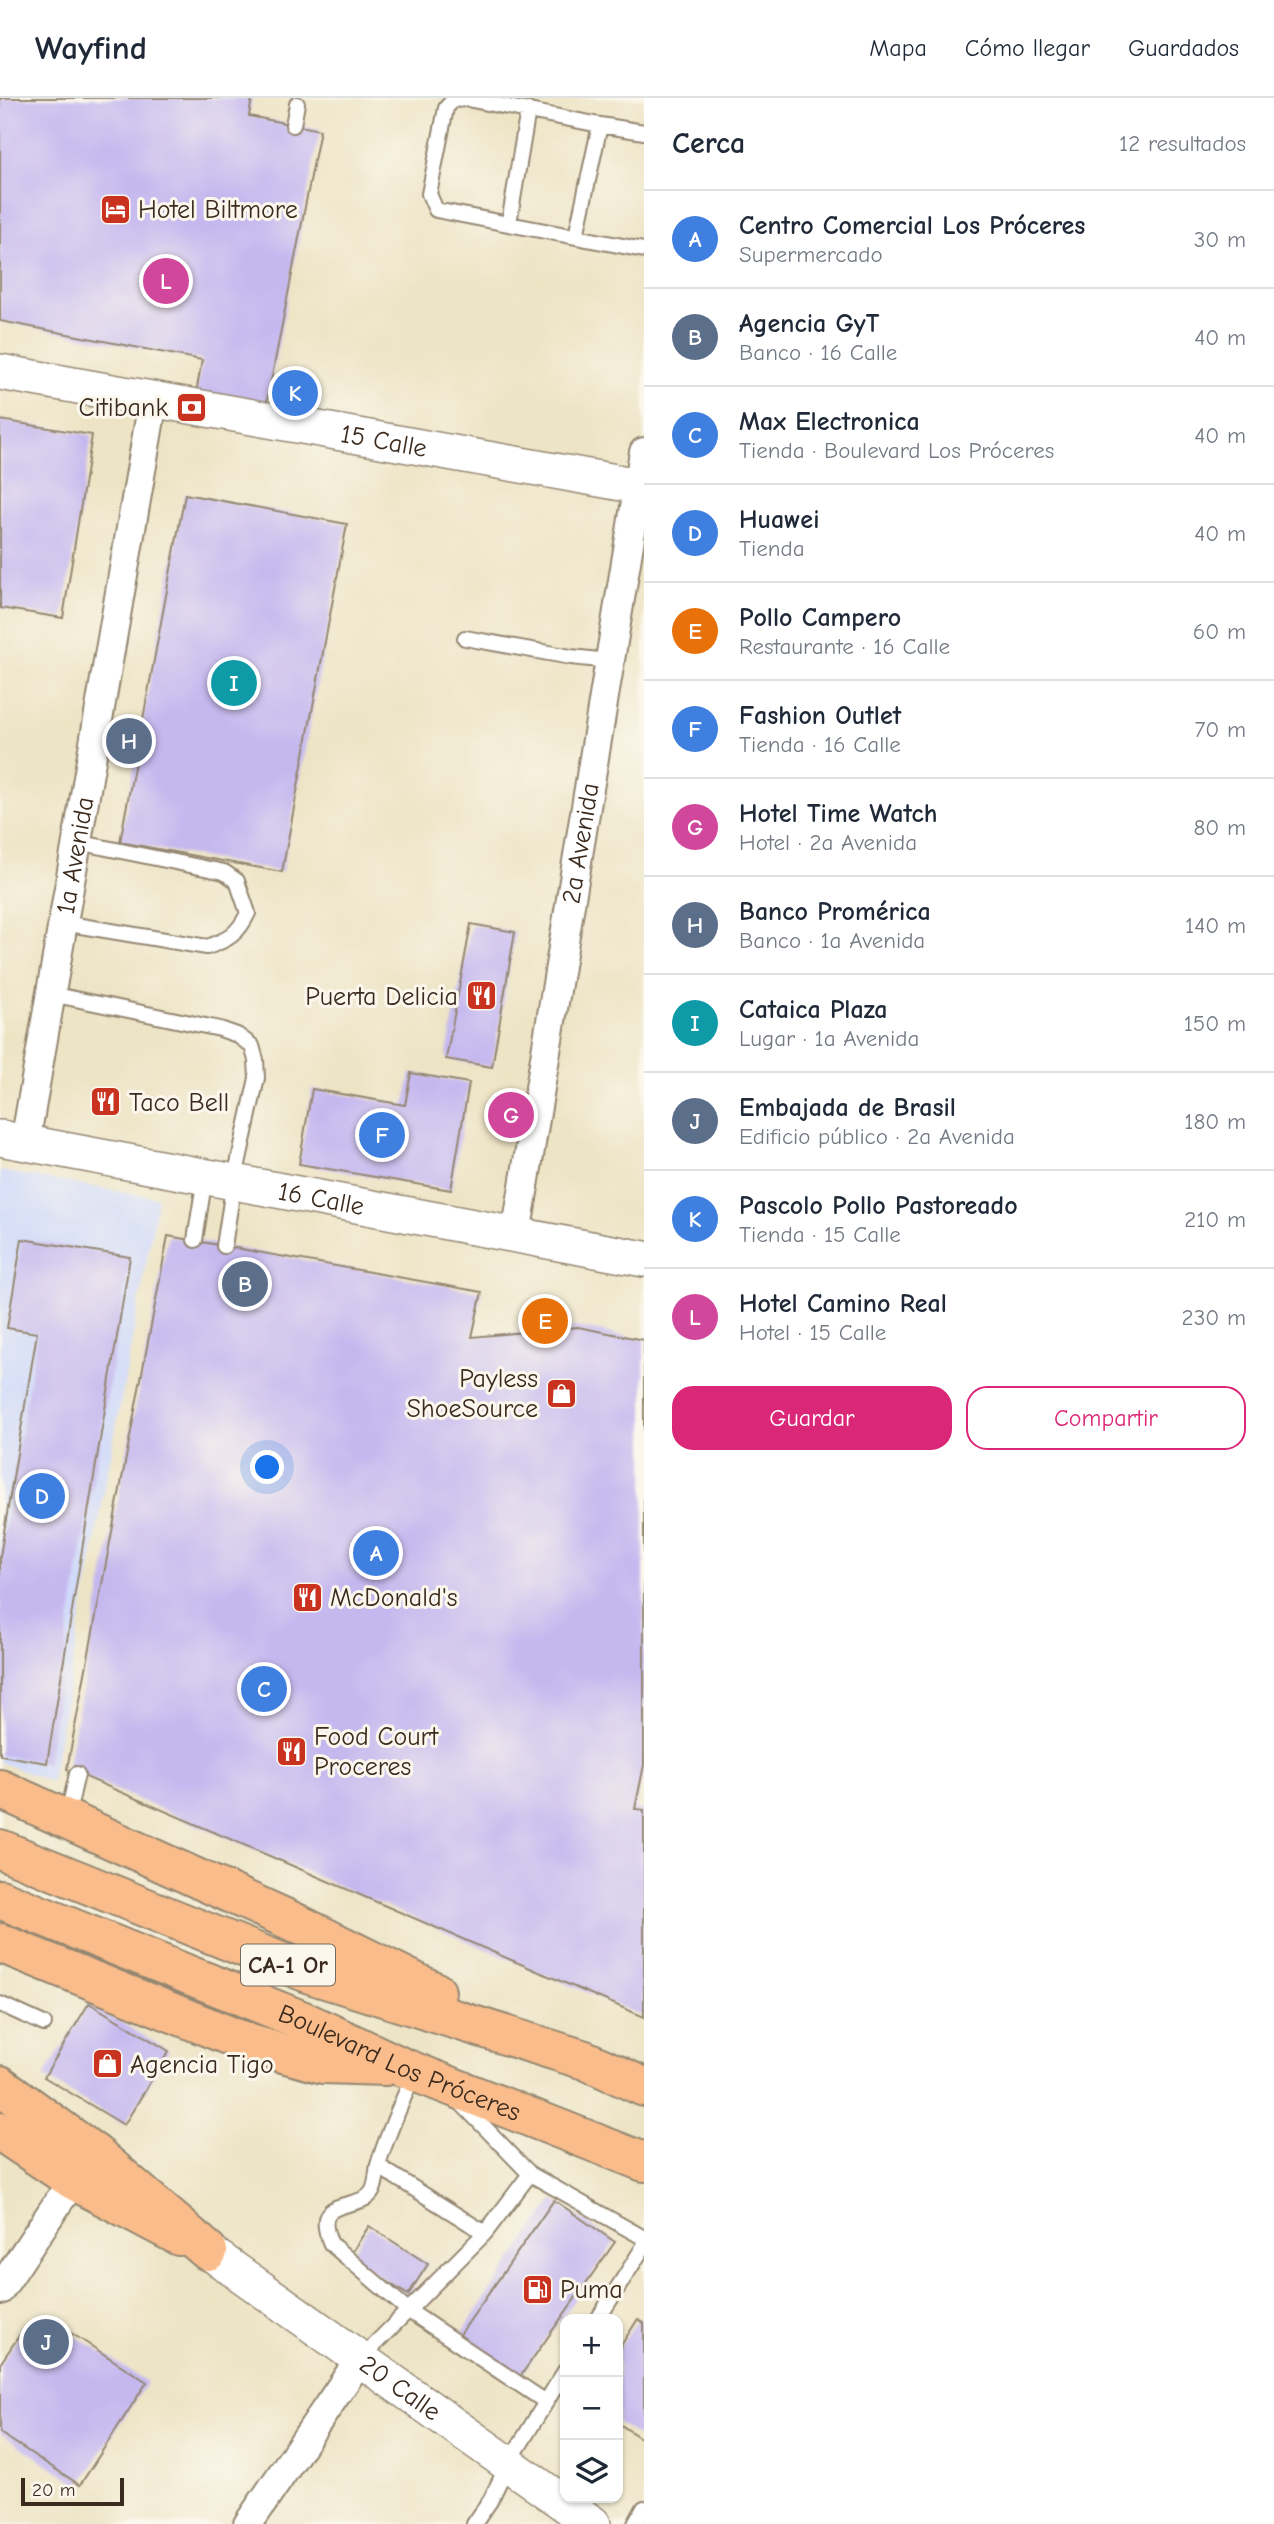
<!DOCTYPE html>
<html lang="es">
<meta charset="utf-8">
<style>
body{margin:0;font-family:"Comic Neue",sans-serif;background:#f2f2f3;color:#1f2937}
.controls{position:absolute;right:21px;bottom:21px;display:grid;overflow:hidden;border-radius:14px;box-shadow:0 2px 5px #0004}
.controls button{width:63px;height:63px;display:grid;place-items:center;padding:0;border:0;border-bottom:2px solid #e0e1e3;background:#fff;color:#1f2937;font:35px sans-serif}
.scale{position:absolute;left:21px;bottom:18px;width:103px;box-sizing:border-box;padding-left:7px;border:4px solid #3b2a1e;border-top:0;font-size:19px;line-height:24px;white-space:nowrap;color:#3b2a1e;-webkit-text-stroke:5px #fbf7ec;paint-order:stroke}
.you{position:absolute;left:268px;top:1370px;width:24px;height:24px;margin:-18px;border:5px solid #fff;border-radius:50%;background:#1a73e8;box-shadow:0 0 0 10px #1a73e833}
.badge{display:grid;place-items:center;width:46px;height:46px;border-radius:50%;background:#db2777;color:#fff;font-size:23px;font-weight:700}
.pin{position:absolute;translate:-50% -50%;border:4px solid #fff;box-shadow:0 2px 7px #0006}
.list{margin:0;padding:0;list-style:none}
h2{display:flex;justify-content:space-between;align-items:center;height:91px;margin:0;padding:0 28px;font-size:30px}
h2 small{font-size:23px;font-weight:400;color:#747a83}
.list li{display:grid;grid-template-columns:46px 1fr auto;gap:21px;align-items:center;box-sizing:border-box;height:98px;padding:0 28px;border-top:2px solid #e0e1e3}
.list b{display:block;font-size:26px;white-space:nowrap}
.list p{margin:0;font-size:23px;white-space:nowrap;color:#747a83}
.list em{font-size:23px;font-style:normal;color:#747a83}
.actions{display:flex;gap:14px;padding:21px 28px}
.actions a{flex:1;padding:16px 0;border:2px solid #db2777;border-radius:21px;text-align:center;font-size:24px;color:#db2777}
.actions .main{background:#db2777;color:#fff}
.icon{flex:none;width:38px;height:38px;fill:none;stroke:currentColor;stroke-width:2;stroke-linecap:round;stroke-linejoin:round}
.map{position:relative;flex:none;width:644px;height:2426px;overflow:hidden}
header{display:flex;align-items:center;gap:42px;box-sizing:border-box;height:98px;padding:0 35px;background:#fff;border-bottom:2px solid #e0e1e3}
header strong{font-size:33px}
nav{display:flex;gap:38px;margin-inline-start:auto;font-size:24px}
main{display:flex}
aside{flex:1;background:#fff}
.map>svg:first-child{display:block}
</style>
<header>
<strong>Wayfind</strong>
<nav><a>Mapa</a><a>Cómo llegar</a><a>Guardados</a></nav>
</header>
<main>
<div class="map">
<svg width="644" height="2426" viewBox="0 0 644 2426">
<rect width="100%" height="100%" fill="#fbf7ec"/>
<filter id="ink" filterUnits="userSpaceOnUse"><feTurbulence type="fractalNoise" baseFrequency=".0143" numOctaves="2"/><feDisplacementMap in="SourceGraphic" scale="14" xChannelSelector="R" yChannelSelector="G"/><feConvolveMatrix kernelMatrix="1 2 1 2 8 2 1 2 1" color-interpolation-filters="sRGB"/></filter>
<filter id="wash" filterUnits="userSpaceOnUse"><feTurbulence type="fractalNoise" baseFrequency=".00686" numOctaves="4" result="noise"/><feDisplacementMap in="SourceGraphic" scale="28" xChannelSelector="R" yChannelSelector="G"/><feGaussianBlur stdDeviation="1.57" result="paint"/><feColorMatrix in="noise" values="0 0 0 0 0 0 0 0 0 0 0 0 0 0 0 0 0 1.4 0 .05"/><feComposite in="paint" operator="in"/></filter>
<g filter="url(#wash)">
<rect width="100%" height="100%" fill="#ede4c5"/>
<!-- built -->
<path fill="#d0daf9" d="M0,1073L158,1100L51,1684L0,1664Z"/>
<g id="blocks">
<!-- building -->
<path fill="#c5b8ef" d="M0,0H252L249,18L320,32L266,309L196,295L202,262L0,223Z
M0,322L92,337L63,520L0,510Z
M185,396L347,426L282,774L120,744Z
M471,826L515,834L492,969L446,961Z
M411,975L469,985L451,1092L299,1066L312,991L405,1007Z
M168,1138L482,1194L472,1239L578,1229L644,1242V1667L635,1711L644,1712V1919L67,1671Z
M22,1141L130,1159L47,1665L0,1657V1458L37,1235L7,1230Z
M89,1905L169,1953L124,2027L44,1979Z
M554,2102L615,2144L519,2280L459,2238Z
M369,2128L428,2166L408,2197L349,2159Z
M638,2221L644,2225V2338L642,2341L618,2325V2252Z
M54,2224L147,2284L80,2387L0,2335V2266L25,2229Z"/>
</g>
</g>
<g filter="url(#ink)">
<use href="#blocks" fill-opacity="0" stroke="#948772" stroke-width="2"/>
<g fill="none" stroke-linecap="round" stroke-linejoin="round">
<defs>
<path id="service" d="M293,27L297,6
M600,27L644,34
M509,125L528,12
M576,138L600,27L467,1L453,2L446,10L429,96L436,112L644,152
M465,540L571,559L609,563
M63,825L207,849C228,842 238,836 248,815L237,783L224,774L77,744
M51,896L220,931L237,937L252,948L256,962L257,980L234,1084L224,1148
M195,1142L205,1079
M67,1720L77,1676
M0,1906L44,1926
M414,1975C402,2005 387,2036 378,2067C376,2075 377,2086 372,2094C360,2114 309,2096 331,2146L409,2213L546,2304L508,2366L490,2403L474,2426
M462,2006L530,2076L644,2140
M378,2068L485,2135
M598,2221L644,2148
M361,2260L485,2135L530,2076
M546,2304L565,2273
M635,2426L644,2410"/>
<g id="minor">
<path id="s1" d="M25,1045L153,303"/>
<path id="s2" d="M516,1137L644,354"/>
<path d="M0,2192L73,2082"/>
<path d="M248,2426L360,2261"/>
</g>
<g id="tertiary">
<path id="s3" d="M0,274L644,389"/>
<path id="s4" d="M0,1040L644,1161"/>
<path id="s5" d="M208,2153L593,2426"/>
</g>
<path id="primary" d="M0,2033L73,2082L179,2138"/>
<g id="trunk">
<path d="M0,1691L298,1826L436,1894"/>
<path d="M0,1751L313,1877L585,1962L644,1989"/>
<path id="s6" d="M0,1801L306,1924L402,1969L644,2064"/>
<path d="M0,1845L250,1946L323,1966L385,1968"/>
<path d="M0,1987L95,2056L208,2153"/>
</g>
</defs>
<!-- service casing -->
<use href="#service" stroke="#948772" stroke-width="18"/>
<!-- minor casing -->
<use href="#minor" stroke="#948772" stroke-width="32"/>
<!-- tertiary casing -->
<use href="#tertiary" stroke="#948772" stroke-width="38"/>
<!-- primary casing -->
<use href="#primary" stroke="#948772" stroke-width="42"/>
<!-- trunk casing -->
<use href="#trunk" stroke="#948772" stroke-width="42"/>
<!-- service -->
<use href="#service" stroke="#fff" stroke-width="14"/>
<!-- minor -->
<use href="#minor" stroke="#fff" stroke-width="28"/>
<!-- tertiary -->
<use href="#tertiary" stroke="#fff" stroke-width="35"/>
<!-- primary -->
<use href="#primary" stroke="#f9bc8a" stroke-width="38"/>
<!-- trunk -->
<use href="#trunk" stroke="#f9bc8a" stroke-width="38"/>
</g>
</g>
<!-- icons -->
<defs>
<symbol id="hotel-square" viewBox="-11 -11 22 22"><rect x="-9" y="-9" width="18" height="18" rx="4" fill="#c8321e" stroke="#fbf7ec"/><path d="M-6-4.5h1.5V1H6V5H4.5V3h-9V5H-6ZM-4 0a1.8 1.8 0 1 1 3.6 0ZM.5 0V-2.5h3Q6-2.5 6 0Z" fill="#fff"/></symbol>
<symbol id="bank-square" viewBox="-11 -11 22 22"><rect x="-9" y="-9" width="18" height="18" rx="4" fill="#c8321e" stroke="#fbf7ec"/><path d="M-6-4H6V4H-6ZM0-2.3a2.3 2.3 0 1 0 0 4.6a2.3 2.3 0 1 0 0-4.6Z" fill="#fff"/></symbol>
<symbol id="restaurant-square" viewBox="-11 -11 22 22"><rect x="-9" y="-9" width="18" height="18" rx="4" fill="#c8321e" stroke="#fbf7ec"/><path d="M-5-6h1v4h1v-4h1v4h1v-4h1v5L-1.5 .5V6h-2V.5L-5-1ZM5-6V6H3V1.5H1.5Q1.5-4 5-6Z" fill="#fff"/></symbol>
<symbol id="shop-square" viewBox="-11 -11 22 22"><rect x="-9" y="-9" width="18" height="18" rx="4" fill="#c8321e" stroke="#fbf7ec"/><path d="M-5-2.5h2.3a2.7 3.5 0 0 1 5.4 0H5L5.5 6h-11ZM-1.5-2.5h3a1.5 2.3 0 0 0-3 0Z" fill="#fff"/></symbol>
<symbol id="fuel-square" viewBox="-11 -11 22 22"><rect x="-9" y="-9" width="18" height="18" rx="4" fill="#c8321e" stroke="#fbf7ec"/><path d="M-5.5-6h7V0h2V4h1.3V-2.5L3-4.5l.8-.8L6-3V5H2.5V1h-1V6h-7ZM-4.2-4.7v3.2H.2V-4.7Z" fill="#fff"/></symbol>
</defs>
<g fill-rule="evenodd">
<use href="#hotel-square" x="98" y="94" width="35" height="35"/>
<use href="#bank-square" x="174" y="292" width="35" height="35"/>
<use href="#restaurant-square" x="464" y="880" width="35" height="35"/>
<use href="#restaurant-square" x="88" y="986" width="35" height="35"/>
<use href="#shop-square" x="544" y="1278" width="35" height="35"/>
<use href="#restaurant-square" x="290" y="1482" width="35" height="35"/>
<use href="#restaurant-square" x="274" y="1636" width="35" height="35"/>
<use href="#shop-square" x="90" y="1948" width="35" height="35"/>
<use href="#fuel-square" x="520" y="2174" width="35" height="35"/>
</g>
<g text-anchor="middle" stroke-width="6" stroke-linejoin="round" paint-order="stroke">
<!-- shield labels -->
<rect fill="#fbf7ec" stroke="#75685c" stroke-width="2" x="241" y="1846.5" width="94" height="41" rx="5"/>
<g font-size="24" font-weight="bold" fill="#3b2a1e">
<text x="288" y="1875">CA-1 Or</text>
</g>
<!-- poi labels -->
<g font-size="26" fill="#3b2a1e" stroke="#fbf7ec" text-anchor="start">
<text x="138" y="120">Hotel Biltmore</text>
<text x="168" y="318" text-anchor="end">Citibank</text>
<text x="458" y="907" text-anchor="end">Puerta Delicia</text>
<text x="129" y="1013">Taco Bell</text>
<text x="538" y="1289" text-anchor="end">Payless<tspan x="538" dy="30">ShoeSource</tspan></text>
<text x="330" y="1508">McDonald's</text>
<text x="314" y="1647">Food Court<tspan x="314" dy="30">Proceres</tspan></text>
<text x="130" y="1975">Agencia Tigo</text>
<text x="560" y="2200">Puma</text>
</g>
<!-- street labels -->
<g font-size="26" fill="#3b2a1e" stroke="#fbf7ec">
<text dy="9" stroke="none"><textPath href="#s3" startOffset="390">15 Calle</textPath></text>
<text dy="9" stroke="none"><textPath href="#s2" startOffset="397">2a Avenida</textPath></text>
<text dy="9" stroke="none"><textPath href="#s1" startOffset="292">1a Avenida</textPath></text>
<text dy="9" stroke="none"><textPath href="#s4" startOffset="327">16 Calle</textPath></text>
<text dy="9" stroke="none"><textPath href="#s6" startOffset="432">Boulevard Los Próceres</textPath></text>
<text dy="9" stroke="none"><textPath href="#s5" startOffset="236">20 Calle</textPath></text>
</g>
</g>
</svg>
<div class="controls">
<button>+</button>
<button>−</button>
<button><svg class="icon" aria-label="layers" viewBox="0 0 24 24"><path d="M12 4l9 5-9 5-9-5zM3 14l9 5 9-5"/></svg></button>
</div>
<div class="scale">20 m</div>
<div class="you"></div>
<div class="pin badge" style="left:376px;top:1455px;background:#3f7fe0">A</div>
<div class="pin badge" style="left:245px;top:1186px;background:#5c6f8a">B</div>
<div class="pin badge" style="left:264px;top:1591px;background:#3f7fe0">C</div>
<div class="pin badge" style="left:42px;top:1398px;background:#3f7fe0">D</div>
<div class="pin badge" style="left:545px;top:1223px;background:#e8710a">E</div>
<div class="pin badge" style="left:382px;top:1037px;background:#3f7fe0">F</div>
<div class="pin badge" style="left:511px;top:1017px;background:#d1479c">G</div>
<div class="pin badge" style="left:129px;top:643px;background:#5c6f8a">H</div>
<div class="pin badge" style="left:234px;top:585px;background:#0f9aa8">I</div>
<div class="pin badge" style="left:46px;top:2244px;background:#5c6f8a">J</div>
<div class="pin badge" style="left:295px;top:295px;background:#3f7fe0">K</div>
<div class="pin badge" style="left:166px;top:183px;background:#d1479c">L</div>
</div>
<aside>
<h2>Cerca<small>12 resultados</small></h2>
<ul class="list">
<li><span class="badge" style="background:#3f7fe0">A</span><div><b>Centro Comercial Los Próceres</b><p>Supermercado</p></div><em>30 m</em></li>
<li><span class="badge" style="background:#5c6f8a">B</span><div><b>Agencia GyT</b><p>Banco · 16 Calle</p></div><em>40 m</em></li>
<li><span class="badge" style="background:#3f7fe0">C</span><div><b>Max Electronica</b><p>Tienda · Boulevard Los Próceres</p></div><em>40 m</em></li>
<li><span class="badge" style="background:#3f7fe0">D</span><div><b>Huawei</b><p>Tienda</p></div><em>40 m</em></li>
<li><span class="badge" style="background:#e8710a">E</span><div><b>Pollo Campero</b><p>Restaurante · 16 Calle</p></div><em>60 m</em></li>
<li><span class="badge" style="background:#3f7fe0">F</span><div><b>Fashion Outlet</b><p>Tienda · 16 Calle</p></div><em>70 m</em></li>
<li><span class="badge" style="background:#d1479c">G</span><div><b>Hotel Time Watch</b><p>Hotel · 2a Avenida</p></div><em>80 m</em></li>
<li><span class="badge" style="background:#5c6f8a">H</span><div><b>Banco Promérica</b><p>Banco · 1a Avenida</p></div><em>140 m</em></li>
<li><span class="badge" style="background:#0f9aa8">I</span><div><b>Cataica Plaza</b><p>Lugar · 1a Avenida</p></div><em>150 m</em></li>
<li><span class="badge" style="background:#5c6f8a">J</span><div><b>Embajada de Brasil</b><p>Edificio público · 2a Avenida</p></div><em>180 m</em></li>
<li><span class="badge" style="background:#3f7fe0">K</span><div><b>Pascolo Pollo Pastoreado</b><p>Tienda · 15 Calle</p></div><em>210 m</em></li>
<li><span class="badge" style="background:#d1479c">L</span><div><b>Hotel Camino Real</b><p>Hotel · 15 Calle</p></div><em>230 m</em></li>
</ul>
<div class="actions"><a class="main">Guardar</a><a>Compartir</a></div>
</aside>
</main>
